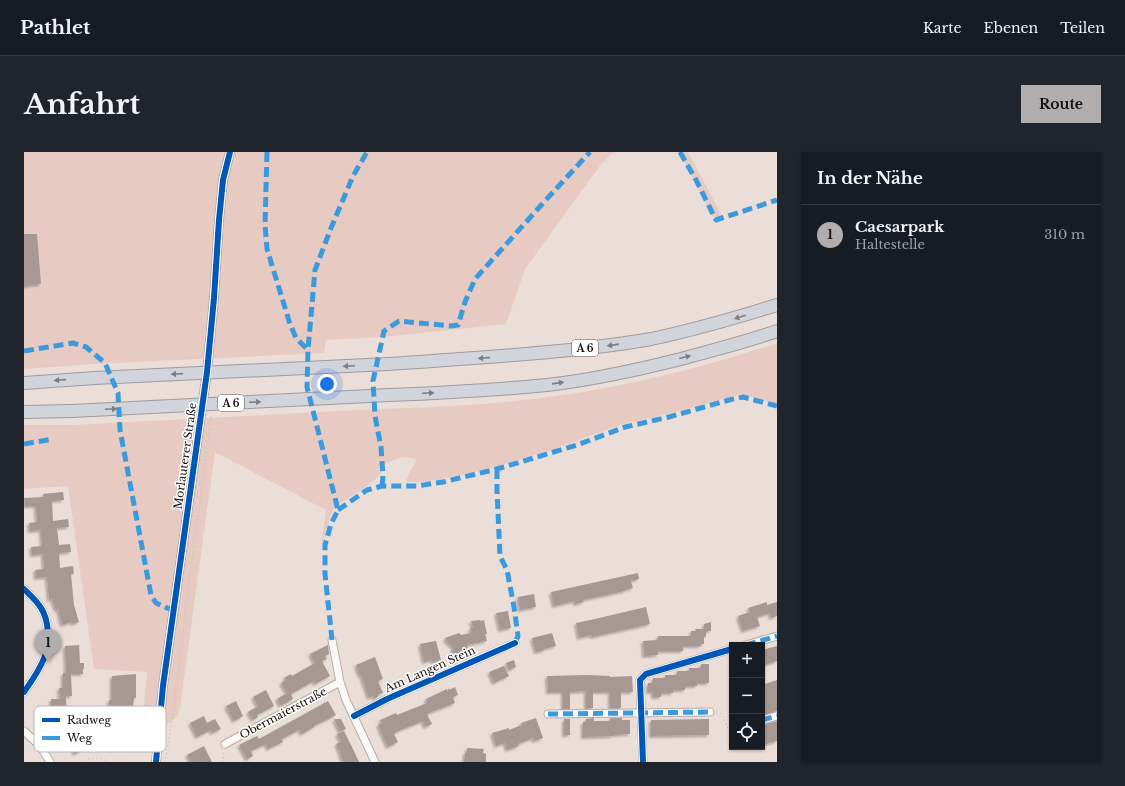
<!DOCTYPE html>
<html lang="de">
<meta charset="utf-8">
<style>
body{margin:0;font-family:"Libre Baskerville",serif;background:#20242c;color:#f1f3f6}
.controls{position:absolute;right:12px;bottom:12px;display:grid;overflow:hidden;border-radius:0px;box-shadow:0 1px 3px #0004}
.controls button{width:36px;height:36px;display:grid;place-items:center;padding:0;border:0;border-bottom:1px solid #363941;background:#171b24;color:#f1f3f6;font:20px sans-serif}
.you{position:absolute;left:303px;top:232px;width:14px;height:14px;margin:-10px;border:3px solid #fff;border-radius:50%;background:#1a73e8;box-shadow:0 0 0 6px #1a73e833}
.badge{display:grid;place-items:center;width:26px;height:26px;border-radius:50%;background:#b1adae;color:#111;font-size:13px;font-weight:700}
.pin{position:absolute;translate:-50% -33px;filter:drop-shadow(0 1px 2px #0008)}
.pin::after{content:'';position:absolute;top:21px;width:14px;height:12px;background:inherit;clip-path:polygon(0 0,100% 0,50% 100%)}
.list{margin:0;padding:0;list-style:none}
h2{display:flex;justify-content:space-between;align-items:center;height:52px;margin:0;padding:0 16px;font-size:17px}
h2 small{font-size:13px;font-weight:400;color:#9ea1a6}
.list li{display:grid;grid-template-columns:26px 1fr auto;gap:12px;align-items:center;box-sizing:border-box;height:60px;padding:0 16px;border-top:1px solid #363941}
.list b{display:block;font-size:15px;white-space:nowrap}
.list p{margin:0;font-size:13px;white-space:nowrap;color:#9ea1a6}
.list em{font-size:13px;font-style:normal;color:#9ea1a6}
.icon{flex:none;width:22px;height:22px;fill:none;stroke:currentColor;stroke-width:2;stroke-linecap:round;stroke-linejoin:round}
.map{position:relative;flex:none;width:753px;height:610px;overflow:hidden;border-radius:0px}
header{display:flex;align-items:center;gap:24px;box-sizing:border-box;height:56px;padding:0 20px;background:#171b24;border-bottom:1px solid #363941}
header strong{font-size:19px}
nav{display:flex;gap:22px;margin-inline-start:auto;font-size:14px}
.intro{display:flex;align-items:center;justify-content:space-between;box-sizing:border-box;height:96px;padding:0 24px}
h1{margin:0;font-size:28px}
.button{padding:10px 18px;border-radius:0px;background:#b1adae;color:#111;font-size:14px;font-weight:700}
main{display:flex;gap:24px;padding:0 24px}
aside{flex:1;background:#171b24;border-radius:0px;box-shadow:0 1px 3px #0004}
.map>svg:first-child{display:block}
</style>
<header>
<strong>Pathlet</strong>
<nav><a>Karte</a><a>Ebenen</a><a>Teilen</a></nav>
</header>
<div class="intro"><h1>Anfahrt</h1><a class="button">Route</a></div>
<main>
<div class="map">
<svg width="753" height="610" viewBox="0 0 753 610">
<defs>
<filter id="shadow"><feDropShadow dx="-2" dy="2" stdDeviation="1" flood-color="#0004"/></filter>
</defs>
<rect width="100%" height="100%" fill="#ebddd8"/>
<!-- green -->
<path fill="#e7cbc2" d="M0,0H590L578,11L501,117L482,172L359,185L302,188L300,201L70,212L0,217Z
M655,0H664L698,64L690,67Z
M753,191V252L717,242L644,262L599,272L524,299L464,317L418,327L398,330H384L382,328L393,307L379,305L362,311L355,324L342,335L318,350L309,358L297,394L302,358L191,300L155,563L116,595L123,520L70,517L44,334L0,337V273H49C137,268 225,264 313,259C373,256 432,255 491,249C580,240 669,219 753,191Z"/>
<!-- building -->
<path fill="#a79893" filter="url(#shadow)" d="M0,82H13L17,132L0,134Z
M39,340L40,348L28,349L29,369L44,367L45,375L33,376L35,393L46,392L47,400L35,401L36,416L49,414L50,422H47L50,453L55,470L49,472L48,470L38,473L34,457L32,458L28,447L25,448L23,425L12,426L11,418L20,417L19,402L8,403L7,395L18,394L17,378L6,379L5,371L13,370L12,354H1L0,346L20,345L19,342Z
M614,421L615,427L607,429L609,436L601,438V439L559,448L560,450L551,452V449L530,454L527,440Z
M510,442L512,455L496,458L494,445Z
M743,450V453L753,450V464L747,466L746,461L733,465L736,474L719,479L714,464L726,460L724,456Z
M622,455L626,472L568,485L567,483L555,486L552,471L571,467Z
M484,459L487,476L476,478L472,461Z
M456,468V469L460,468L463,482H461L463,489L443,493L444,500L428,503L429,495L423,490L421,486L435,481L437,483L447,481L446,476H449L447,469Z
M687,470V479H682V485H680V492H677V494H659V499H634V503L620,504L619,489L634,488V484H667V479H672L671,477H680V472Z
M528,481L532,494L520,497L521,498L512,500L508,486Z
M412,489L417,508H415V509L408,510V508L400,510L396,492Z
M55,493L56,511H60V517H59V522H47L48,544H42L43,567L48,566L49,577L42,578L44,590L34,591L32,572H36L34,559H27V547H36L35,536H39V521H42L41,494Z
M304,493L305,502L301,504L303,507L298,509L306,524L291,532L290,529L267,542L269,547L257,554L253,547L263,541L257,531L262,528L260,526L267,522L268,524L291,511L286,502Z
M753,494V509L738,514V498Z
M351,505L359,527L354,529L359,541L355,542L352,547L349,544L345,546L337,523L336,524L332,513Z
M490,508L492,515L485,518L482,511Z
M677,512H685V531H673V534H661V538H649V541H637V545H629V540H624V531H629V526H641V523H653V519H665V516H677Z
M480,514L485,524L470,531L465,520Z
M112,522V546H110L109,555V570L106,571L108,596L84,597L82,572H85V548H88V524Z
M563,523L586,524V525L608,524L609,540H597V556H586V540H569V556L562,557V539L546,540V557H539V540H524L523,524Z
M753,528V559L738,563V533Z
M424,535L425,538L431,535L434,543L429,545L431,551L403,562L408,572L401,575L399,569L372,580V581L370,582L374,590L364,595L354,573L358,571L356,568L372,561L373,563L403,551L402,547L423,537L424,540Z
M242,538L250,554L233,563L234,565L229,568L224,560L234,554L229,545Z
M212,549L219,564L210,569L202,554Z
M304,549L312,563L290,574V575L278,582L275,578L258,587L259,590L244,597L242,592L227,599L229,604L223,607L215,593L233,584L235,587Z
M180,564L183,571L191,567L197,577L188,581L187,578L173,585L166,571Z
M512,566L519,586L510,589L509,586L494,592L495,594L483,598L481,591L472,594L468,581L485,576V578L498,573L497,571Z
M570,566V569H586V566H598V568H606V582L589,583V584L559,585V570H562V567Z
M310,567H317L322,577L316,580Z
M540,567H546V583H540Z
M685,567V583L627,584V568Z
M753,569V589L738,593V573Z
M320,579L329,597L335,610H320L316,603L317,602L312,592L317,590L313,582Z
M54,592L58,598L51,602L48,595Z
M180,594L188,610H167L163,603Z
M443,596L460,597L459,601L462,602V610H440L441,600L443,601Z"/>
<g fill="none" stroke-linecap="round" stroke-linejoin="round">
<defs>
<path id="minor" d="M0,437C6,443 13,449 17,456C25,468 26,491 21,504C16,517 8,529 0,540
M308,488L316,530L322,548L351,610
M722,493L753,484
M524,562L686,560
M330,564L363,547L491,491
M738,568L753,564
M0,579L17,595L26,610
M201,592L316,530
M619,610L616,528L622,522L708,497"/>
<path id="tertiary" d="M132,610L139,534L183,220L190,146L195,68L199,28L206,0"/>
<path id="motorway" d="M364,212C424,208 485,204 546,198C573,195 600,192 627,187C670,178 711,166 753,153
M0,231L71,226
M365,243C418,241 471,238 523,233C568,228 613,218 657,207C689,198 722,190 753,179
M0,260L48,259"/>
</defs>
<!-- minor casing -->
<use href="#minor" stroke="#b7aca8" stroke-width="9"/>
<!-- tertiary casing -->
<use href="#tertiary" stroke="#b7aca8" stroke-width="10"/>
<!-- motorway casing -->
<use href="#motorway" stroke="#9c9ca0" stroke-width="14"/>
<!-- path -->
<path stroke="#c6c2c1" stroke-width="1.5" stroke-dasharray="1 3" stroke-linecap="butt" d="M692,560C700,562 700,568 703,575L708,578
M57,610C66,606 75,604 84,610
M141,610C151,558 156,506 162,454C170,390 180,326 187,262
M198,610L200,600"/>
<!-- minor -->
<use href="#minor" stroke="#fcfaf9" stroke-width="7"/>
<!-- tertiary -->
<use href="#tertiary" stroke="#fcfaf9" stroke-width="8"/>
<!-- motorway -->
<use href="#motorway" stroke="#d1d4db" stroke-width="12"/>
<defs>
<path id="motorway-bridge" d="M71,226L364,212
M48,259L365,243"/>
</defs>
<!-- motorway-bridge casing -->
<use href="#motorway-bridge" stroke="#9c9ca0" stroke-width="14" stroke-linecap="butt"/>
<!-- motorway-bridge -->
<use href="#motorway-bridge" stroke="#d1d4db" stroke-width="12"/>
<!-- quiet -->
<path stroke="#3b9ade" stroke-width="5" stroke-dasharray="10 5" stroke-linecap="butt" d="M243,0L241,73L243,97L266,172L272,186L284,198
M656,0L672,28L692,68L753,48
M0,199L49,191L62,195L81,211L94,241L96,278L127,443L132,451L150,459
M0,292L29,287
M473,317V339L476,404L483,418L490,455L494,484L491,491
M358,334L359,324L357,295L351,264L349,229L360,179L375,169L427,174L434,173L441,150L451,127L520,50L566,0
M314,358L343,338L358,334H393L419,330L473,317L553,293L601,275L645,265L705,248L719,245L753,254
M308,488L301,422V393L307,372L314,358L283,235L284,198L291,118L307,76L329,24L343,0
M722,493L753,484
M524,562L686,560
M738,568L753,564"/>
<defs>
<path id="cycleway" d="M0,437C6,443 13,449 17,456C25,468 26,491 21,504C16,517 8,529 0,540
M330,564L363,547L491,491
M132,610L139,534L183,220L190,146L195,68L199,28L206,0
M619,610L616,528L622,522L708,497"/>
</defs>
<!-- cycleway casing -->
<use href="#cycleway" stroke="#fff" stroke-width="8"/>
<!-- cycleway -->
<use href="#cycleway" stroke="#0057b8" stroke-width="6"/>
</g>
<!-- one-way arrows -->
<defs><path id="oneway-solid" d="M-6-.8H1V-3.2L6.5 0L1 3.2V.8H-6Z"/></defs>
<g fill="#7f7c7f">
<use href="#oneway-solid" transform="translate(716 165) rotate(163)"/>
<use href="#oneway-solid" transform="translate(589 193) rotate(172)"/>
<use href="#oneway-solid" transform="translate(661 205) rotate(-14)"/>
<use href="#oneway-solid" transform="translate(460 206) rotate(176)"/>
<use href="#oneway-solid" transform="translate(325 214) rotate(178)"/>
<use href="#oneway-solid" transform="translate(153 222) rotate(177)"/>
<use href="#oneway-solid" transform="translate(36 228) rotate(176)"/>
<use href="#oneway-solid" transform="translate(534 231) rotate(-8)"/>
<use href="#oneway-solid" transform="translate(404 241) rotate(-3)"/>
<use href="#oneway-solid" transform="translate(231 250) rotate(-3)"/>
<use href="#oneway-solid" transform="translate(87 257) rotate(-3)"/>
</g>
<g text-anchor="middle" stroke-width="3" stroke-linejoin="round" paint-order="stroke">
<!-- shield labels -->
<g fill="#fff" stroke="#5f5856" stroke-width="1">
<rect x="548" y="188" width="26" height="16" rx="3"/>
<rect x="194" y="243" width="26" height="16" rx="3"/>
</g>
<g font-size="10" font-weight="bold" fill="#1a110e">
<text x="561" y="200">A 6</text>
<text x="207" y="255">A 6</text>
</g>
<!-- street labels -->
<g font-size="11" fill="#1a110e" stroke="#fff">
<text transform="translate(161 304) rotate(-82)" y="4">Morlauterer Straße</text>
<text transform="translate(406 517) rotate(-24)" y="4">Am Langen Stein</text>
<text transform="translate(259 561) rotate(-28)" y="4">Obermaierstraße</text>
</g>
</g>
<!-- legend -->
<rect x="10" y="554" width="132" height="46" rx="6" fill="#fff" stroke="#bab8b7" stroke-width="1"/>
<rect x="18" y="566" width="18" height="4" fill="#0057b8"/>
<rect x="18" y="584" width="18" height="4" fill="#3b9ade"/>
<g font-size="11" fill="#1a110e">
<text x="43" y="572">Radweg</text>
<text x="43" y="590">Weg</text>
</g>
</svg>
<div class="controls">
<button>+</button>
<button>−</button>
<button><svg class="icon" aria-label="locate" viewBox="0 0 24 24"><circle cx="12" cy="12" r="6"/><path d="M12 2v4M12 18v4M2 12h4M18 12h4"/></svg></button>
</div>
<div class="you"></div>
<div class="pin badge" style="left:24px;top:510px">1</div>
</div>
<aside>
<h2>In der Nähe<small></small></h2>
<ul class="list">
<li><span class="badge">1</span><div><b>Caesarpark</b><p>Haltestelle</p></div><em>310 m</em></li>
</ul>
</aside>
</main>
